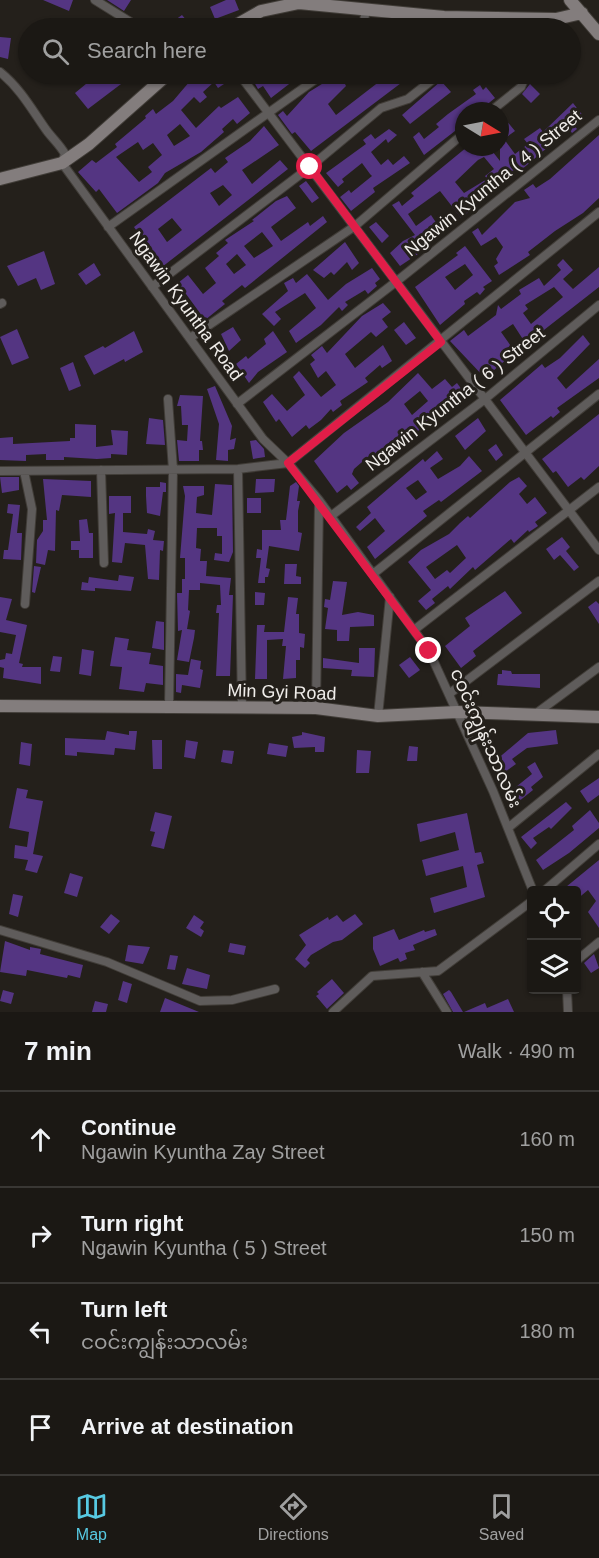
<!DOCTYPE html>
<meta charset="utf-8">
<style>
body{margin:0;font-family:Arial,"Noto Sans Myanmar",sans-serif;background:#24211d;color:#f1f3f6}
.controls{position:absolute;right:18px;bottom:18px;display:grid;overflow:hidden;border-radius:6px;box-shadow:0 2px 4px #0004}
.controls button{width:54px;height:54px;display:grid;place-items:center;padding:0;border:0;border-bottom:2px solid #393734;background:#1b1814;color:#f1f3f6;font:30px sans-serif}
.compass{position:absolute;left:455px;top:102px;width:54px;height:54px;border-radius:50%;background:#1b1814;box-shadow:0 2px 4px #0004;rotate:100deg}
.stop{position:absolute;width:18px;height:18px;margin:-14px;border:4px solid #e11d48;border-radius:50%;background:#fff}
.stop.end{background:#e11d48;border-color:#fff;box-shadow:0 2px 6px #0008}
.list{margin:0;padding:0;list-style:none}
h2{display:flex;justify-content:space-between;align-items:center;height:78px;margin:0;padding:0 24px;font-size:26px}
h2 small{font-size:20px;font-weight:400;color:#a0a0a0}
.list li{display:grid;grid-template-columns:39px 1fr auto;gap:18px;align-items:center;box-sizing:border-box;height:96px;padding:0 24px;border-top:2px solid #393734}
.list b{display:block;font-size:22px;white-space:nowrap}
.list p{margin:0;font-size:20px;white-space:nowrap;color:#a0a0a0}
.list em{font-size:20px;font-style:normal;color:#a0a0a0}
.icon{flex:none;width:33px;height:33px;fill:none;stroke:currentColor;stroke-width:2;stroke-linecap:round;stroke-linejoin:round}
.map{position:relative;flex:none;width:599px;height:1012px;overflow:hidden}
.search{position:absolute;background:#1b1814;box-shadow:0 2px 4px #0004;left:18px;right:18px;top:18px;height:66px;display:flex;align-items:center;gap:15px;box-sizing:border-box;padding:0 21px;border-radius:33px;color:#a0a0a0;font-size:22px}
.sheet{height:462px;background:#1b1814}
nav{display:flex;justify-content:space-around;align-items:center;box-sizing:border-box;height:84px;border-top:2px solid #393734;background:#1b1814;font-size:16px;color:#a0a0a0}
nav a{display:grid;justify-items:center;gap:3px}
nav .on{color:#57c9e2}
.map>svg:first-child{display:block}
</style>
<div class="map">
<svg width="599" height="1012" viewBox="0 0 599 1012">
<rect width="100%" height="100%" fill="#24201b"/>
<!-- building -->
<path fill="#543582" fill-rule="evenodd" d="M43,0H73L69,11Z
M107,0H131L124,11Z
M226,0H235L239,10L215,19L210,7Z
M182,15L193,28H181L175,20Z
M0,37L11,38L8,59L0,57Z
M98,74H119L125,81L88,109L75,93Z
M196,74H216L224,84L218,88L214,82L203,92L207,97L200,103L194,97L181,110L196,128L219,106L221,108L238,97L250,113L237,124L233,119L222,129L224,132L201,152L165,173L158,183L117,213L99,189L96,192L78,172L92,160L96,163L117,147L115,144L146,118L145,116L153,109L156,114L173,101ZM180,124L190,136L174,146L167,135ZM138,142L143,150L153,143L162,155L148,167L152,172L139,182L116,157Z
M266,74H288L293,81L271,98L263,86L258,89L254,82Z
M338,74H360L345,84L346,86L328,104L336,115L380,81L374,74H413L311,151L295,132L292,134L278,115L283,111L287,116L309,92Z
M441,81L451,92L410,124L402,115Z
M530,84L540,94L531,103L522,94Z
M480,85L483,90L486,87L495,98L479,111H464V124L424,155L413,137L419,132L424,139L439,127L436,124L448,114L476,94L473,90Z
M573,103L584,117L574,125L577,129L572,133L569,129L520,171L517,168L511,172L473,205L475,207L461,218L440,191L408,214L416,226L431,215L443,233L436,238L434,235L418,247L421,252L400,266L390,253L403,241L415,235L392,205L399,201L402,206L414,196L411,193L467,147H489L500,161V123L505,119L515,131L504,139L515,154L528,144L524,139L540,128L543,132ZM484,157L494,169L485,176L487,179L464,193L455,182L478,160Z
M264,126L279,145L242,170L252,184L280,160L288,169L162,267L134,227L211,168L215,173L228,162L225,158L250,141ZM223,185L232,195L219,206L210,193ZM172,218L182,230L167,242L158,229Z
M389,129L397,135L388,143L386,139L371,152L381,165L388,159L393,165L404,156L410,163L373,188L375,192L351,211L340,197L349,190L351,193L372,176L370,174L362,163L342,179L344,182L338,187L326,173L366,144L363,140L371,134L375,139Z
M599,135V198L583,213L555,231L528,252L530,255L499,275L494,266L498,263L496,259L503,247L496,237L481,246L472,232L478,228L482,235L515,202L530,198L524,190L533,184L536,188L550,179Z
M306,181L319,198L312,203L299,186Z
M287,196L296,208L271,227L281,241L308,222L310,226L323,216L327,222L245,288L242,285L222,301L225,304L205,320L178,283L188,275L203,294L216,283L205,268L219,256L216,253L228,243L225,240L254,221L252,220L276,201ZM262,232L273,246L254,258L244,246ZM237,254L246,265L234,274L226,264Z
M376,222L389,236L382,243L369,227Z
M345,242L359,263L352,270L347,262L334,275L331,272L324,278L313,270Z
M465,246L492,281L483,287L485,289L480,295L477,292L464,301L465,304L440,325L415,287L458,255L456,253ZM465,264L473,275L455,290L445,277Z
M44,251L55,284L41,290L36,278L18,286L7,266Z
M563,259L573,270L563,279L573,289L599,267V287L526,344L513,324L501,332L515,352L485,378L450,341L464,330L468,336L496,315L498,305L501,309L521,294L519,290L539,278L544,286L561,270L557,265ZM554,287L563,297L531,324L523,313L528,309L525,305Z
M94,263L101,275L86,285L78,274Z
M372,268L380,279L375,283L377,286L368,294L365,290L345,302L348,305L342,311L339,307L321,325L296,343L289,331L316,308L305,293L275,312L281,319L274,326L262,314L288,291L284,283L293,278L296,283L307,274L328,300L346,284Z
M383,303L391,312L382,319L388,327L376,337L371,332L345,354L355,368L383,345L392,361L382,368L380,365L365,378L368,382L340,401L342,405L333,412L331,409L321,420L309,429L306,425L292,437L279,419L276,422L263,402L272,394L287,411L305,395L293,377L299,371L321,397L336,385L326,371L318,378L310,364L315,360L311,355L322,346L327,353L362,316Z
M404,322L416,338L406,345L394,330Z
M233,327L241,340L229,351L221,334Z
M17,329L29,358L12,365L0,337Z
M134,331L143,352L125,362L124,359L94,375L84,356L103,346L105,348Z
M273,331L287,352L258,372L249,383L236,364L246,356L248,359L266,344L264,339Z
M583,335L590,344L557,378L566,389L599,359V378L557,408L560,412L553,418L551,416L526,435L500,400L542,364L545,368L560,358Z
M73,362L81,386L69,391L60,368Z
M418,373L432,389L445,379L452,387L457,383L465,394L376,464L370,455L354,469L352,474L359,483L351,490L347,485L337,493L314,461L344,433L388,402ZM420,391L428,401L412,415L404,404Z
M215,386L232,426L230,440L236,438L234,449L228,450V461L216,460L219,424L207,389Z
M180,395L203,396L200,441H202L203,450H199V461H179L177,440L187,441L188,425H182L181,406H177Z
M599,414V466L584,480L581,477L568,487L556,471L553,473L542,459Z
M149,418L163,420L165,445L146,444Z
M478,418L486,431L465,450L455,436Z
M75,424L96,425V447L113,445L111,430L128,431L127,455L111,454V458L97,459L64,457V460H46V454L26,455V461L0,460V438L13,437V444L70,441V438H75Z
M256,440L264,449L265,457L253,459L250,441Z
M496,444L503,455L496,461L488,450Z
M437,451L443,459L430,468L438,479L460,466L469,456L482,471L441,502L439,500L423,511L427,516L375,559L367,547L385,531L375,518L360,531L356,527L371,513L367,507L423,459L425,462ZM418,480L427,492L416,500L406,488Z
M0,477H19V490L2,493Z
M519,477L527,486L519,494L527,504L535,497L547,513L535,522L538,526L529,532L528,530L514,543L511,539L475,570L473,567L450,589L448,586L432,599L435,603L426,610L418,601L431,590L408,562L421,550L449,534L460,523L468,516L470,518L510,482ZM457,545L466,558L450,573L447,570L435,579L426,567Z
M43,479L91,481V497L62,495L59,511L56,510L55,551L48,550L45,565L36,563L37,540L43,531V520H47Z
M256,479H275L274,492L255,493Z
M160,482L166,483V492H163L160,516L147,513L146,496V487H160Z
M296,482L299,486L297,501H300L298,511V532L302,533L299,551L269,546L266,568L270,569L268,577H265V583H258L261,558H256L257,549L262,550V530H281L280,520H286L290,486Z
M215,484L232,485L233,552L229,562L214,560L215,553L222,554V536H217V528H197L196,548L201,549L200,561H207L206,576L231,578L229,595H233L230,676H216L219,613H216L217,605H221L220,585L200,583V590H189L188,610L190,611L187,629L195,630L194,638L189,662L177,660L182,630L178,631L177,593H182V579H185V558H180L185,496L183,486H204V495L197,497L196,513L212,515Z
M109,496H131V513H123V532L147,534L148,529L155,531L153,540L164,541L163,551L160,550L159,580L148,579L145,545L125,543L122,563L112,562L115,513L109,514Z
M247,498H261V513H247Z
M8,504L20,505L17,533H22L21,560L3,559L4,550H8L13,514L7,513Z
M87,519L89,533H93V558H79V550H71V541H80L79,520Z
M562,537L570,547L566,551L579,567L574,571L560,555L554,560L546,549Z
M285,564H297L296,576L301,577V584H284Z
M34,566L41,567L35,593L32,592Z
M119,575L134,577L131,591L95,588V591L81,590L82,582L88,583L89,577L118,581Z
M333,581L347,582L342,615L358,612L374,615V626L350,627L349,641H337V630L325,629L328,608L324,607L325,599L330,600Z
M505,591L522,613L473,651L476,656L461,668L445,646L470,626L465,618Z
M255,592L265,593L264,605H255Z
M0,597L12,599L6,620L27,625L19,663L23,664L22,667H41V684L3,678L4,668L0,667V660L5,659L6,653L12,654L16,635L0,632Z
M288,597L298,598L296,614H299V633L305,634L304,648L300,647V660H296V678L283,679L286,646H282L283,639L267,640V679H255L257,625H265L264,632H284Z
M596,601L599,604V624L588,607Z
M156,621L164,622V650L152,648Z
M115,637L129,639L127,650L151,653L149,664L163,666V685L146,683L144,692L119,689L122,667L110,666Z
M359,648H375L374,677L351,676L352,670L323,668V658L359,663Z
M82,649L94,651L91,676L79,674Z
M53,656L62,657L60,672L50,671Z
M410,657L420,670L409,678L399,665Z
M191,659L201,661L200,669L203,670L200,688L182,685L181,693L176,692V674L188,675Z
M502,670L511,671L512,674H540V688L497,685L498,674H502Z
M556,730L558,744L527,748L512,759L516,764L505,772L496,760L528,733Z
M107,731L129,735V731H137L135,750L115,748L114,755L77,752V756L65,755V738L105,740Z
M302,732L325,737L324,752H315V747L294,748L292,737L302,735Z
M152,740H162V769H153Z
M186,740L198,742L195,759L184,757Z
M21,742L32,744L30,766L19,764Z
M269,743L288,746L286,757L267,754Z
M409,746L418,747L417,761H407Z
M223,750L234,751L232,764L221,762Z
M357,750L371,751L369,773H356Z
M535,762L543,777L531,787L533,790L518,802L511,791L532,774L527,767Z
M599,778V795L588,803L580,791Z
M17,788L28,790L26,798L43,801L33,854L43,856L37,873L25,870L28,860L14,858L15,845L27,847L29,832L9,828Z
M566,802L572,808L551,829L549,827L533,838L537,843L531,849L521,837Z
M590,810L599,823V828L569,853L543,870L536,860L574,830L572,826Z
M155,812L172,816L164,849L151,846L155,832L150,831Z
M467,813L475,853L481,852L484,863L477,865L485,897L434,913L430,898L467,887L463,866L426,876L422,860L459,850L455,832L420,842L417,824Z
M599,860V928L588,912L596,901L588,890L576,900V891H561Z
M70,873L83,877L77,897L64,893Z
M13,894L23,896L18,917L9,914Z
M111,914L120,921L109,934L100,927Z
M355,914L363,924L342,940L333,942L311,955L307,960L310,963L305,968L295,959L306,945L299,935L328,917L329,920L337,915L343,922Z
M194,915L204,922L200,928L204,931L201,937L186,928Z
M394,929L399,940L424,930L425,932L435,929L437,935L413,945L415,950L405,953L407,959L400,962L398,958L380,966L373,949V937Z
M5,941L30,950V947L41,949L40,954L83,965L80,978L68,975L67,978L27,970L26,976L0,972Z
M230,943L246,946L244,955L228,952Z
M128,945L150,947L143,964L125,961Z
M594,954L599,968L591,973L584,963Z
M170,955L178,956L175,970L167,969Z
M187,968L210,975L207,989L182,984Z
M332,979L344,993L327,1009L316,996L319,994L317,992Z
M123,981L132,984L127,1003L118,1000Z
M3,990L14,993L11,1004L0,1001Z
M449,990L451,992L463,1012H453L443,994Z
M165,998L199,1012H160Z
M508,999L514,1012H464L485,1003L487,1008Z
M95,1001L108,1004L106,1012H92Z"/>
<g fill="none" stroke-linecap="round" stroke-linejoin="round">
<defs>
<path id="street" d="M95,0L140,28
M363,28L366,8
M442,28L444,17
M0,72C21,89 32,110 47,131C53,139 60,145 65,154L62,163L263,439L288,463L319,500L429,651L493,791L533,891
M239,74L599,550
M491,111L521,87L526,74
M108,227L323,74
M152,287L310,167L381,108L408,99L432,80L433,74
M0,304L2,303
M190,338L355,226L464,133
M168,399L173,470L169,706
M237,404L397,281L599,120
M288,463L599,212
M238,469L242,708
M101,470L104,563
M0,471L238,469L288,463
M24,471L32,509L25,604
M331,516L485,399L599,305
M373,574L599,394
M414,630L599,487
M449,694L599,581
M316,708L319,501
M534,715L599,667
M378,716L390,597
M508,828L599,754
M544,891L599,844
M0,930L107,962L200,1001L232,1000L275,989
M576,961L599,942
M422,972L447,1012
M567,990L568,1012
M333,1012L372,976L438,971L532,901"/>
<path id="secondary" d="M570,0L599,34
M231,28L261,11L299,3L444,17L556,19L582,13
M0,179L62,163L89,144L168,74
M0,706L316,708L378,716L457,712L599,717"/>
</defs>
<!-- street casing -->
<use href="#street" stroke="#413d38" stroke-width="10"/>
<!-- secondary casing -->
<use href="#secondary" stroke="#413d38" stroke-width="14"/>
<!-- street -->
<use href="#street" stroke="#5f5c5b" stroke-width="8"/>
<!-- secondary -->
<use href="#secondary" stroke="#837d7d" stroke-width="12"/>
</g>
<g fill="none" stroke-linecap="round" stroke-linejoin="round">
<!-- route -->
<path stroke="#e11d48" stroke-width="8" d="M310,167L441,342L288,463L429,651"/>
</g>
<g text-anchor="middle" stroke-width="6" stroke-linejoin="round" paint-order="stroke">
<!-- street labels -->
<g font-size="18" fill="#f0edea" stroke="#24201b">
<text transform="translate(493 183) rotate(-39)" y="6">Ngawin Kyuntha ( 4 ) Street</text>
<text transform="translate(186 306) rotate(54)" y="6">Ngawin Kyuntha Road</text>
<text transform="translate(455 399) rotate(-38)" y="6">Ngawin Kyuntha ( 6 ) Street</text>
<text transform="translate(282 692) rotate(2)" y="6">Min Gyi Road</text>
<text transform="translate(486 738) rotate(66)" y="6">ငဝင်းကျွန်းသာလမ်း</text>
</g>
</g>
</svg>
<div class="controls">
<button><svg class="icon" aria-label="locate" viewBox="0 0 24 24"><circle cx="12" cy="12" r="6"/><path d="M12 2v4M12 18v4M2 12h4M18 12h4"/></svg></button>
<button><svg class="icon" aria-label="layers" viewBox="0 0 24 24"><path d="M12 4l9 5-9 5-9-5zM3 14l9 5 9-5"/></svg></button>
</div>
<svg class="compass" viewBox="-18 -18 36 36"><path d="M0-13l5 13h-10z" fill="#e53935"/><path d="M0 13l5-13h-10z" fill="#a0a0a0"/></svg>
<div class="stop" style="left:310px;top:167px"></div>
<div class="stop end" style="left:429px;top:651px"></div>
<div class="search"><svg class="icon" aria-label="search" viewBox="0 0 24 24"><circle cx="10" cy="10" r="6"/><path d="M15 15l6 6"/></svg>Search here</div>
</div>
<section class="sheet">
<h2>7 min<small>Walk · 490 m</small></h2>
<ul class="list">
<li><svg class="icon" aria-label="ahead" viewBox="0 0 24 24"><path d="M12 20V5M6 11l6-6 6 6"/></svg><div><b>Continue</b><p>Ngawin Kyuntha Zay Street</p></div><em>160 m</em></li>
<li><svg class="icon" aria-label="right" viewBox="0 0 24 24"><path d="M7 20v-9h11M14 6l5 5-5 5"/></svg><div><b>Turn right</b><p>Ngawin Kyuntha ( 5 ) Street</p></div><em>150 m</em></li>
<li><svg class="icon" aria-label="left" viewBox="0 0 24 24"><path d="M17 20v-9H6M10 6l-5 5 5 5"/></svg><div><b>Turn left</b><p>ငဝင်းကျွန်းသာလမ်း</p></div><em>180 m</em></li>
<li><svg class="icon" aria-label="arrive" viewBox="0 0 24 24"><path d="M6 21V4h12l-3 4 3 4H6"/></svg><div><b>Arrive at destination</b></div></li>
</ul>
</section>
<nav>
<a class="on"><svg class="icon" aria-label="map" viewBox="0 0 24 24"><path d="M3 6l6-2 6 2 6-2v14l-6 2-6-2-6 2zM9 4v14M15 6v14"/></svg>Map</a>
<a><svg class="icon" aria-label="directions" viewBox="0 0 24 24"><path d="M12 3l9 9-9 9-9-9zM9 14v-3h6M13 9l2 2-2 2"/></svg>Directions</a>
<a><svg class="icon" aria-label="saved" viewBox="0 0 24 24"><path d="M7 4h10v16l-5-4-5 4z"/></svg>Saved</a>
</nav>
